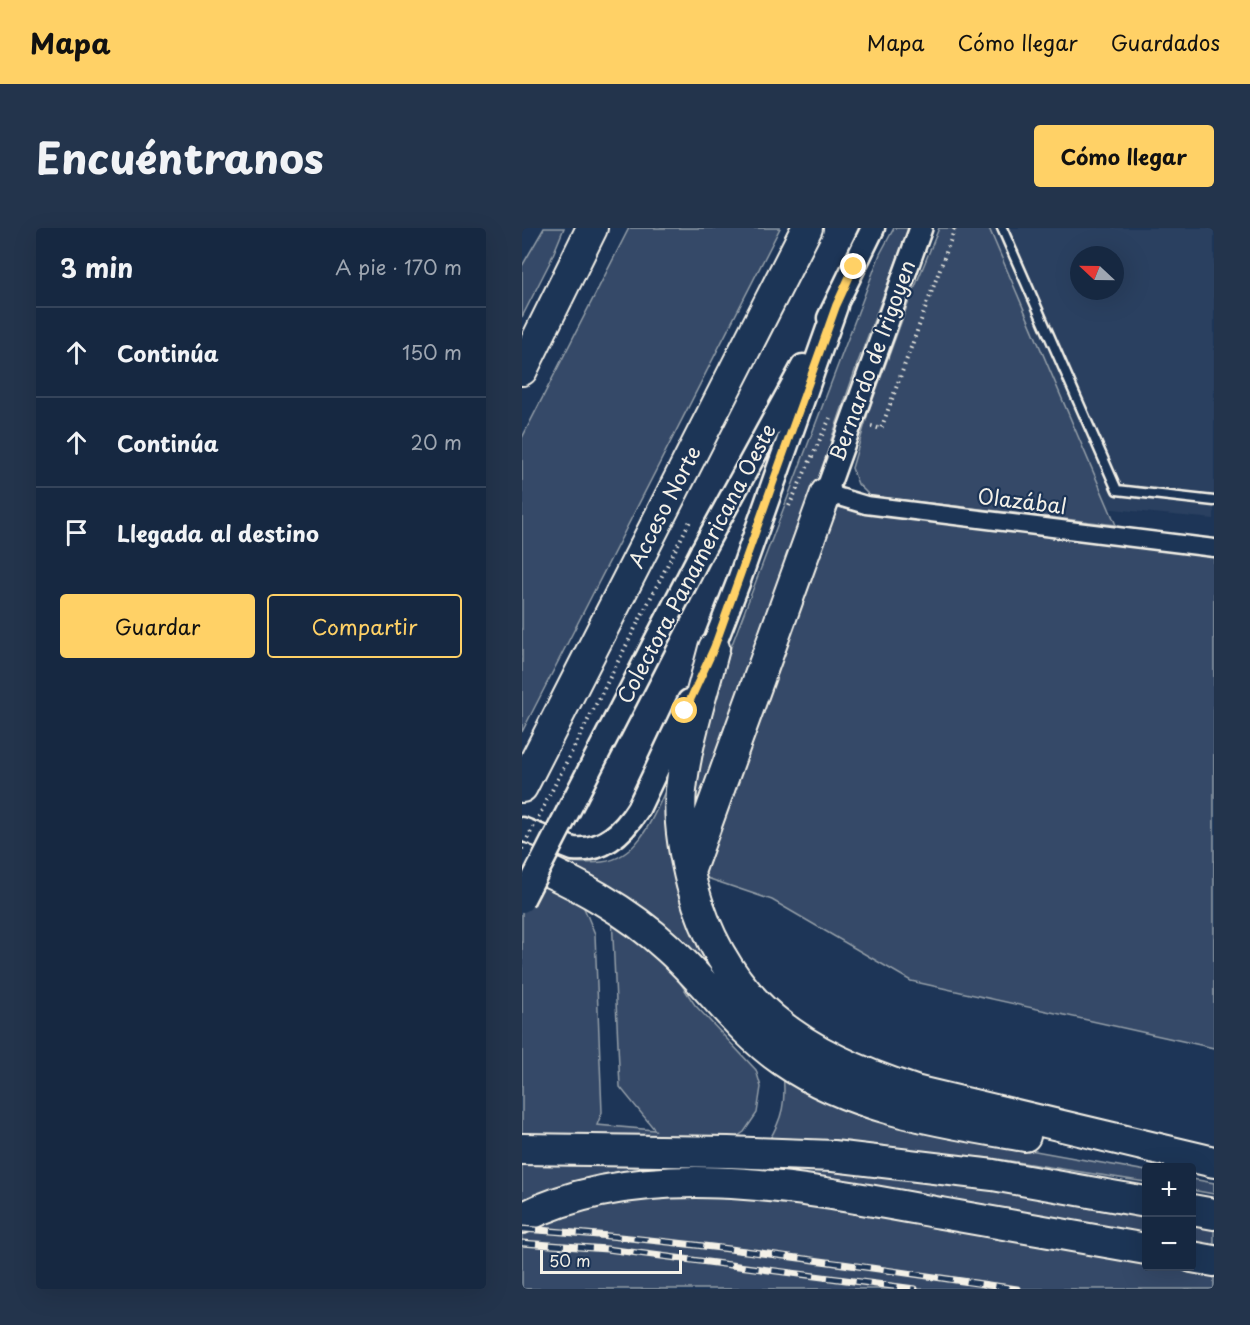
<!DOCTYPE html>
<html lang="es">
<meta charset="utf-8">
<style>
body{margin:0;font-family:"Playpen Sans",sans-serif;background:#23344c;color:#f1f3f6}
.controls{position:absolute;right:18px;bottom:18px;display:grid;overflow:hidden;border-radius:6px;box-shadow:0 6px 24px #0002}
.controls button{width:54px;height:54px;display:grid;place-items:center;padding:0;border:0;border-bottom:2px solid #35445a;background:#162841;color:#f1f3f6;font:30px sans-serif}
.compass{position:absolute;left:548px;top:18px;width:54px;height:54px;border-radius:50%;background:#162841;box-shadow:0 6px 24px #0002;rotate:292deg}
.scale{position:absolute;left:18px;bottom:15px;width:142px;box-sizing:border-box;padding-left:6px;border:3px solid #f4f1e8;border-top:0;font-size:16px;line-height:21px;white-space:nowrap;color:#f4f1e8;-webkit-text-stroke:4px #1d3557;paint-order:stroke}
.stop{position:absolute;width:18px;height:18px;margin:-14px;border:4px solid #ffd166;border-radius:50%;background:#fff}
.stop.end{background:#ffd166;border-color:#fff;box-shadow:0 2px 6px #0008}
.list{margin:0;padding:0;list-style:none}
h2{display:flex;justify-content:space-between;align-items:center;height:78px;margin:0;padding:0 24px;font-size:26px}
h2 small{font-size:20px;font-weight:400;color:#9ea6b1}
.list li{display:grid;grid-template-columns:39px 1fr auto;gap:18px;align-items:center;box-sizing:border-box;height:90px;padding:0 24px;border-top:2px solid #35445a}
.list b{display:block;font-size:22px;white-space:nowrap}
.list em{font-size:20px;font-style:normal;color:#9ea6b1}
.actions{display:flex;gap:12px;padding:18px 24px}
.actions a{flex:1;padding:14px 0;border:2px solid #ffd166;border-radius:6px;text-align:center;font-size:21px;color:#ffd166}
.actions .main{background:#ffd166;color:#111}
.icon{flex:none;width:33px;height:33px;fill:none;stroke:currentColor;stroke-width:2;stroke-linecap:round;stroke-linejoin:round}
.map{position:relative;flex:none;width:692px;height:1061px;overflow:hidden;border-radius:6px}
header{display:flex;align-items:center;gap:36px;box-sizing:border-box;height:84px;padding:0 30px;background:#ffd166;color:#111}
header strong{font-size:28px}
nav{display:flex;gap:33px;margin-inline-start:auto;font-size:21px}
.intro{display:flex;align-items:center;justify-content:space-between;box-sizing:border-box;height:144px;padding:0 36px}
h1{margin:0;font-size:42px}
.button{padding:15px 27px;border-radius:6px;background:#ffd166;color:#111;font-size:21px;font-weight:700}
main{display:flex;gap:36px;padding:0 36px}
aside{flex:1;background:#162841;border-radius:6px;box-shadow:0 6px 24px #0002}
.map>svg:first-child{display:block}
</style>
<header>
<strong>Mapa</strong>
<nav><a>Mapa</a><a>Cómo llegar</a><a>Guardados</a></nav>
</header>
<div class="intro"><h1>Encuéntranos</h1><a class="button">Cómo llegar</a></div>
<main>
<aside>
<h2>3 min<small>A pie · 170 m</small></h2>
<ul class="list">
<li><svg class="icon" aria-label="ahead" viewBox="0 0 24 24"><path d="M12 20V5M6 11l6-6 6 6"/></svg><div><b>Continúa</b></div><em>150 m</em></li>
<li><svg class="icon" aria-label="ahead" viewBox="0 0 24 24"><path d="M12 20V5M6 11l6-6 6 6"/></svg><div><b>Continúa</b></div><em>20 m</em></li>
<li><svg class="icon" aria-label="arrive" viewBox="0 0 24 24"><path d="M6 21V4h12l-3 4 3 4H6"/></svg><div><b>Llegada al destino</b></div></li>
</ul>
<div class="actions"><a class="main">Guardar</a><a>Compartir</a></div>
</aside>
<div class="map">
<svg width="692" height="1061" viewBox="0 0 692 1061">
<rect width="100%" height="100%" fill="#1d3557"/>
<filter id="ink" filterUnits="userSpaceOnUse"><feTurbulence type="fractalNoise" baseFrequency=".0167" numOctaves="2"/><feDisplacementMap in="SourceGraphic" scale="12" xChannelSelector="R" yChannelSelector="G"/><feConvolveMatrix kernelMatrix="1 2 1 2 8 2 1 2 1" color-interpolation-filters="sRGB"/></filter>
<g filter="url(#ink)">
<!-- built -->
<path fill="#2a4060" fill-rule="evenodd" d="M443,0H692V291L389,261ZM557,27H593V63H557Z"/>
<!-- green -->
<path fill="#354a67" stroke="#949ea8" stroke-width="1.5" d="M22,0H42L28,34L0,89V38Z
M107,0H258L0,504V210Z
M372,0H387L336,134L309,212L307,243L182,570L173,571L179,525L209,419L358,26Z
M417,0H467L594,297L348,268L336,256L330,240L347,182L384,81Z
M304,265L692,320V820L389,753L250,672L167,644Z
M144,561L151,614L270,824L131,693L43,634C55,634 68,636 80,634C116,630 131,590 144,561Z
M0,639L57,668L73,706L80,884L75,897L133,902L98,859L90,688L135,720L173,777L234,842L239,859L235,885L222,904L210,912L246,914C261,890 264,873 261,845L464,914L624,943V954L469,930L327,919L0,906Z
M0,921L206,924L624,974V1038H670V982L692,986V1061H0Z
M670,951L692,955V966L670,962Z"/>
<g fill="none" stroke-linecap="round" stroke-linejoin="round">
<defs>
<path id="service" d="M480,0L595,262L692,273"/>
<path id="minor" d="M304,265L344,277L692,320"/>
<path id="tertiary" d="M304,265L399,0"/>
<path id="secondary" d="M307,90L351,0
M180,323L281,138
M185,435L216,355L314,78
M0,601L51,621C80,624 101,605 116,581L167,473"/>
<path id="motorway" d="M0,142L70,0
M192,420C180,467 164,514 159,562C156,594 162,626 170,657C203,777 279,826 393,863L692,934
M0,559L285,0
M0,631C54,655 104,681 147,721C187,757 216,802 261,833C330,881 421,894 503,908
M167,644L304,265
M0,921L206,924L311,928L471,947L624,974
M670,982L692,986
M0,990C124,927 287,961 419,985C487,997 556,1009 624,1021
M670,1029L692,1033"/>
</defs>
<!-- service casing -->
<use href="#service" stroke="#f4f1e8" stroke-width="13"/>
<!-- minor casing -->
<use href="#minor" stroke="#f4f1e8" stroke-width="21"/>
<!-- tertiary casing -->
<use href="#tertiary" stroke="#f4f1e8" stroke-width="26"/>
<!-- secondary casing -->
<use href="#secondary" stroke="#f4f1e8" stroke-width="27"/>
<!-- motorway casing -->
<use href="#motorway" stroke="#f4f1e8" stroke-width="34"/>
<!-- path -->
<path stroke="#f4f1e8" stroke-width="4" stroke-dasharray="1.5 4.5" stroke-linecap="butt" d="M349,198L359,201L433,0
M267,278L308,190"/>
<!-- service -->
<use href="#service" stroke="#1d3557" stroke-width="8"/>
<!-- minor -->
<use href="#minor" stroke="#1d3557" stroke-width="16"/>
<!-- tertiary -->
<use href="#tertiary" stroke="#1d3557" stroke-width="21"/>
<!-- secondary -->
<use href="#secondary" stroke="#1d3557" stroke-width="22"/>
<!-- motorway -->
<use href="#motorway" stroke="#1d3557" stroke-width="30"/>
<defs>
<path id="rail" d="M0,1001C166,1012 330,1037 495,1061
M0,1015L85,1021L393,1061"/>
</defs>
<!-- rail casing -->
<use href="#rail" stroke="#f4f1e8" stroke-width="7"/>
<!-- rail -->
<use href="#rail" stroke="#1d3557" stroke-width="4.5" stroke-dasharray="14" stroke-linecap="butt"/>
<defs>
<path id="secondary-bridge" d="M0,673L180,323"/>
</defs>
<!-- secondary-bridge casing -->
<use href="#secondary-bridge" stroke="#f4f1e8" stroke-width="27" stroke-linecap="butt"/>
<!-- path-bridge -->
<path stroke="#f4f1e8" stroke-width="4" stroke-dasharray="1.5 4.5" stroke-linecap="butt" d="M0,621L169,291"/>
<!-- secondary-bridge -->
<use href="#secondary-bridge" stroke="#1d3557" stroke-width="22"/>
</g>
</g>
<g fill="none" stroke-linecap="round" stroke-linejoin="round" filter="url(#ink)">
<!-- route -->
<path stroke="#ffd166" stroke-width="8" d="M163,483L192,420L314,78L332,39"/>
</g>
<g text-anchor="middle" stroke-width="4.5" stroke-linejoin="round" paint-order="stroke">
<!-- street labels -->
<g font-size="21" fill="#f4f1e8" stroke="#1d3557">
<text transform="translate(351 133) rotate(-70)" y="7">Bernardo de Irigoyen</text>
<text transform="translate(500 274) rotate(7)" y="7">Olazábal</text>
<text transform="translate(143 279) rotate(-63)" y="7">Acceso Norte</text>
<text transform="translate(175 336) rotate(-62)" y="7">Colectora Panamericana Oeste</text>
</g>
</g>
</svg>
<div class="controls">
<button>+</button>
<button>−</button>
</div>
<svg class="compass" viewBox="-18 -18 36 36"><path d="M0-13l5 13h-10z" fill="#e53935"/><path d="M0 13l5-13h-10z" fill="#9ea6b1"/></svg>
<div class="scale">50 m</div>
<div class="stop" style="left:163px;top:483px"></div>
<div class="stop end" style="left:332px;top:39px"></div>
</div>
</main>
